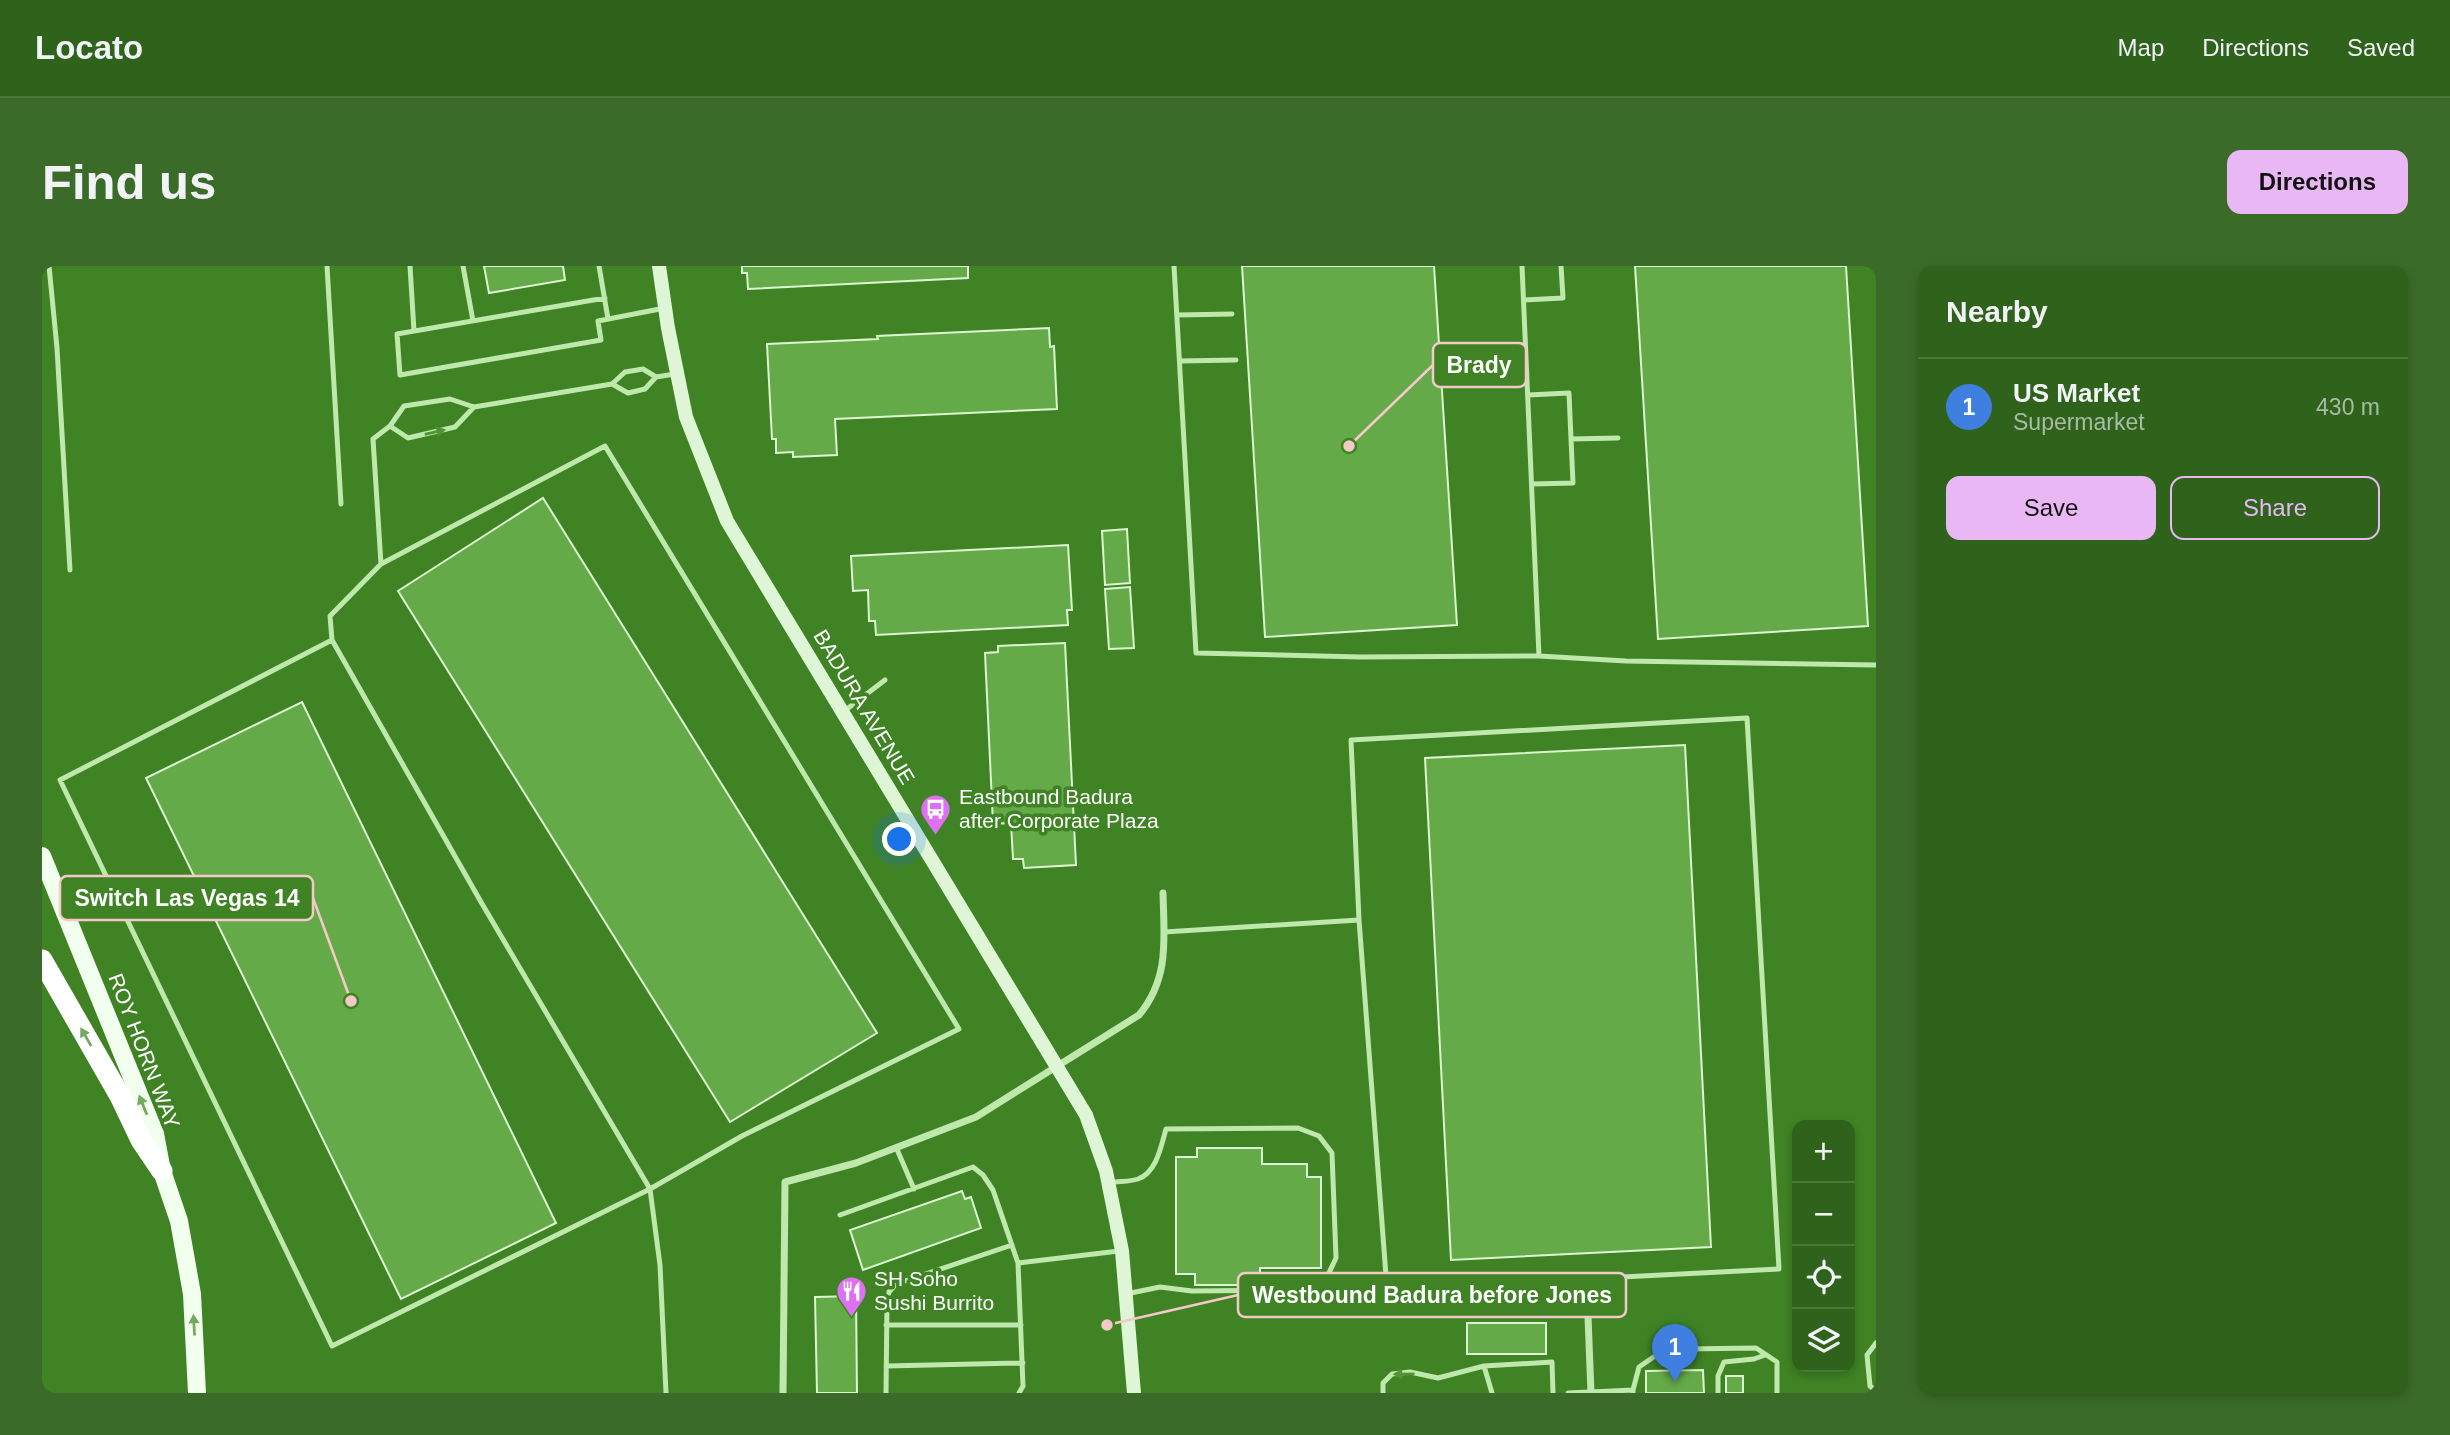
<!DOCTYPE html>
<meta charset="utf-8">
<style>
body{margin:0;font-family:Helvetica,sans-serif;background:#3b6b28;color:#f1f3f6}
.controls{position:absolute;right:21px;bottom:21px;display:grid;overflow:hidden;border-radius:14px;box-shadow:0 4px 10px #0003}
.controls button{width:63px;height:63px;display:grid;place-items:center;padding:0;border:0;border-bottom:2px solid #4a763a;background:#2f621b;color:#f1f3f6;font:35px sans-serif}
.you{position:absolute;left:858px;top:574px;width:24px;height:24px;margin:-18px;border:5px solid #fff;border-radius:50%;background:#1a73e8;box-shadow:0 0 0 10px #1a73e833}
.badge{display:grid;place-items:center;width:46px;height:46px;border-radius:50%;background:#e9b8f4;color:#fff;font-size:23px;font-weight:700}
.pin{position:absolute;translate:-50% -58px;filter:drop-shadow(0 2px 4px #0008)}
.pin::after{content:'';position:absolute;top:37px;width:24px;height:21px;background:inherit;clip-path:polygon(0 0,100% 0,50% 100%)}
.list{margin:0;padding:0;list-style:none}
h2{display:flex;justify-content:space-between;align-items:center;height:91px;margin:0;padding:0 28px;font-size:30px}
h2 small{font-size:23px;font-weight:400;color:#a7bca3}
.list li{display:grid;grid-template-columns:46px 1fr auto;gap:21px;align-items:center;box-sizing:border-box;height:98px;padding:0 28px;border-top:2px solid #4a763a}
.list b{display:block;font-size:26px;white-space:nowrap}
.list p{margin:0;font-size:23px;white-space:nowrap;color:#a7bca3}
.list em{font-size:23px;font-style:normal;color:#a7bca3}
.actions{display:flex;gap:14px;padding:21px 28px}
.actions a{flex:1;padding:16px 0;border:2px solid #e9b8f4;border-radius:14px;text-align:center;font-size:24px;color:#e9b8f4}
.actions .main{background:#e9b8f4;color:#111}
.icon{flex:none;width:38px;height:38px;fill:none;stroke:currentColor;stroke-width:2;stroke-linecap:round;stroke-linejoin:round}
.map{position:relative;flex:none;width:1834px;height:1127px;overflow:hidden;border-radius:14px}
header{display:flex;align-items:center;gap:42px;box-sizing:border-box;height:98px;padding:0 35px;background:#2f621b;border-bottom:2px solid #4a763a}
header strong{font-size:33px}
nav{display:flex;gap:38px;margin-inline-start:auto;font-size:24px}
.intro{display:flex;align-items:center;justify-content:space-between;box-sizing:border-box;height:168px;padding:0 42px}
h1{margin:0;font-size:49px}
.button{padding:18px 32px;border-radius:14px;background:#e9b8f4;color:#111;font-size:24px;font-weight:700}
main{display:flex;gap:42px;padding:0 42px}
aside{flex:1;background:#2f621b;border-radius:14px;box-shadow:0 4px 10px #0003}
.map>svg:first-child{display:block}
</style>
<header>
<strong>Locato</strong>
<nav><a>Map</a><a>Directions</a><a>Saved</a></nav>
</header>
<div class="intro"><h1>Find us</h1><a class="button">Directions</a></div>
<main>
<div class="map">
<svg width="1834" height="1127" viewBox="0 0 1834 1127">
<rect width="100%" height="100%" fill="#3f8324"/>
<!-- building -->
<path fill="#65aa48" stroke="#dbf6d0" stroke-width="2" d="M442,0H521L523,14L447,27Z
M700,0H926V12L706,23L705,7H700Z
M1200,0H1392L1415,359L1223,371Z
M1593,0H1804L1826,360L1616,373Z
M1007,62L1008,81L1012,80L1015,143L793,153L795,189L751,191V186L734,187V173H730L725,78L836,73L835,70Z
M501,232L835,767L688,856L356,325Z
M1085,263L1088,317L1063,319L1060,265Z
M1026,279L1030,344H1025L1026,359L834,369L833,355H827L826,324L811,325L809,290Z
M1088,321L1092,382L1067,383L1063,323Z
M1023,377L1034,599L982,602L981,593H971L969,557L951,558L943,387L956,386V380Z
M260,436L514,957L359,1033L104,512Z
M1643,479L1669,981L1409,994L1383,492Z
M1155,882H1220V898H1265V911H1279V1002H1218V1019H1153V1008H1134V891H1155Z
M920,925L923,933L929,931L939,962L821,1004L808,964Z
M814,1030L815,1127H775L773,1031Z
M1425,1057H1504V1088H1425Z
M1661,1104L1662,1127H1604V1105Z
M1684,1110H1701V1127H1684Z"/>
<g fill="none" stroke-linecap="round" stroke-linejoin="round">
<!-- lane -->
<path stroke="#bee8ac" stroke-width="5" d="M7,0L15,82L28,304
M285,0L299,238
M368,0L372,65
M421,0L431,55
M557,0L566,53
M1132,0L1154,387L1318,391L1497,390L1584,395L1834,399
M1480,0L1497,390
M563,32L355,68L358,109L559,74L556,55L623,42
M1482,34L1521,32L1519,0
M1135,49L1190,48
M1138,95L1194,94
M614,111L601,103L583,106L570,118L432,141L408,133L362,140L348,160L331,173L339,298L288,350L290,374L439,636L608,923L618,999L624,1127
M570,118L586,127L603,123L614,111L633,108
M1486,129L1527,127L1529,173
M348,160L366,172L413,161L432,141
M1490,218L1531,217L1529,173L1576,172
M290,374L18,514L290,1080L608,923L700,870L917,763L563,180L339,298
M801,446L843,414
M1122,666L1317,654L1309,474L1705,452L1737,1003L1345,1023L1317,654
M854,881L872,923
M1067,917C1076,915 1087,916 1096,913C1115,906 1119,880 1124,863L1256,862L1277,870L1290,887L1294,992L1285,1011L1268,1024L1150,1025L1118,1021L1084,1028
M798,949L931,901L941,909L951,924L976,997L981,1120L977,1127
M976,997L1077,985
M1545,1013L1546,1051
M844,1059H979
M1834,1077L1825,1089L1828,1120L1834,1125
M844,1100L981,1097
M1442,1100L1450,1127
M1591,1124L1597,1101L1613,1090H1628L1644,1083L1714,1082L1735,1096V1127
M844,1127L845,1036L847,1026L854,1018L970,979
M1341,1127V1117L1350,1108L1368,1106L1396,1112L1442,1100L1510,1096L1511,1127
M1526,1127L1591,1124V1126
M1676,1127V1110L1682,1096L1712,1093L1723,1089"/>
<!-- street -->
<path stroke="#bee8ac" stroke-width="7" d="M1546,1051L1549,1127
M741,1127L743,916L814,897L934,851L1097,749C1128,712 1122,672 1121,627"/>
<!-- secondary -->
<path stroke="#dff6d6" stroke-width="14" d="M617,0L626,62L644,151L685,255L1044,849L1064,905L1080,985L1092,1127"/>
<!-- primary -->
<path stroke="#f2feee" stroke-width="18" d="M0,590L113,868L120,905L137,955L150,1028L155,1127"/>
<!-- highway -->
<path stroke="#fff" stroke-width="21" d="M0,694L78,830L99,874L120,905"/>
</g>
<!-- one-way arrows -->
<defs><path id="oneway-solid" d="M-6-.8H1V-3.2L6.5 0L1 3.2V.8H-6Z" transform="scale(1.75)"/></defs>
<g fill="#529238">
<use href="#oneway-solid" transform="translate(393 166) rotate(-13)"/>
<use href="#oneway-solid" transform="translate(1362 1108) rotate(179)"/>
</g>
<use fill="#79a866" href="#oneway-solid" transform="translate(44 771) rotate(-120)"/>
<g fill="#75a861">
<use href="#oneway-solid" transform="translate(101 839) rotate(-112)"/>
<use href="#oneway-solid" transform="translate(152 1059) rotate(-93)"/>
</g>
<!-- icons -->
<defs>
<symbol id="bus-pin" viewBox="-11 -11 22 30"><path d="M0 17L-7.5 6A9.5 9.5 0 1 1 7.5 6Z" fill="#e070f2" stroke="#3f8324"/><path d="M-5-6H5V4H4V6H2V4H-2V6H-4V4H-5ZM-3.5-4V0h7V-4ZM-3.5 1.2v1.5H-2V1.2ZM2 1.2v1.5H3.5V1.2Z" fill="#fff"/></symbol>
<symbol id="restaurant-pin" viewBox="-11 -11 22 30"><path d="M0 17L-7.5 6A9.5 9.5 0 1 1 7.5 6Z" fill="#e070f2" stroke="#3f8324"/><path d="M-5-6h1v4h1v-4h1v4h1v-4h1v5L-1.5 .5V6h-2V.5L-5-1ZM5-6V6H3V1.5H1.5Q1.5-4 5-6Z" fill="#fff"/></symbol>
</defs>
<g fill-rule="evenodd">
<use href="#bus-pin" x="876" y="526" width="35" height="47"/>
<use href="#restaurant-pin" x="792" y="1008" width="35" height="47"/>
</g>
<g text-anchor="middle" stroke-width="7" stroke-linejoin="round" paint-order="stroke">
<!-- street labels -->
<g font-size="21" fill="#fff" stroke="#3f8324">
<text transform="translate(822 441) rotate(59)" y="7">BADURA AVENUE</text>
<text transform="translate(102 785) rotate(69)" y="7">ROY HORN WAY</text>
</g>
<!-- poi labels -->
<g font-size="21" fill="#fff" stroke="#3f8324" text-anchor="start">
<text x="917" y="538">Eastbound Badura<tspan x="917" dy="24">after Corporate Plaza</tspan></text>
<text x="832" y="1020">SH Soho<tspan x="832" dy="24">Sushi Burrito</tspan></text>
</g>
</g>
<!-- callouts -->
<path fill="none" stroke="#f5c9c9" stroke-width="2.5" d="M1307 180L1391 99M309 735L271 632M1065 1059L1196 1029"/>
<g fill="#f5c9c9" stroke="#3f8324" stroke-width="2.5">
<circle cx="1307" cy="180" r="7"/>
<circle cx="309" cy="735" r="7"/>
<circle cx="1065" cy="1059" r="7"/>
</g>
<g fill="#3f8324" stroke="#f5c9c9" stroke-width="2.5">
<rect x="1391" y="77" width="93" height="44" rx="7"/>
<rect x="18" y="610" width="253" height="44" rx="7"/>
<rect x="1196" y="1007" width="388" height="44" rx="7"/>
</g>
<g font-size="23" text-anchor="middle" font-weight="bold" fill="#fff">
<text x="1437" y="107">Brady</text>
<text x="145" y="640">Switch Las Vegas 14</text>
<text x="1390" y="1037">Westbound Badura before Jones</text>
</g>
</svg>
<div class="controls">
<button>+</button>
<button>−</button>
<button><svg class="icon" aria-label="locate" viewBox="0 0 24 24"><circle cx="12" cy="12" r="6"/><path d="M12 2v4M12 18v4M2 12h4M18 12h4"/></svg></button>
<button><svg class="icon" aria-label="layers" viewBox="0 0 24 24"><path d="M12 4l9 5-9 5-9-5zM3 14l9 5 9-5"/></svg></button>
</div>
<div class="you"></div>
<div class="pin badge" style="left:1633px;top:1116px;background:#3f7fe0">1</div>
</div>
<aside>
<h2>Nearby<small></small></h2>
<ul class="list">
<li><span class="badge" style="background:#3f7fe0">1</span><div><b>US Market</b><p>Supermarket</p></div><em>430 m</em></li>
</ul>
<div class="actions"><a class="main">Save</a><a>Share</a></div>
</aside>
</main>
